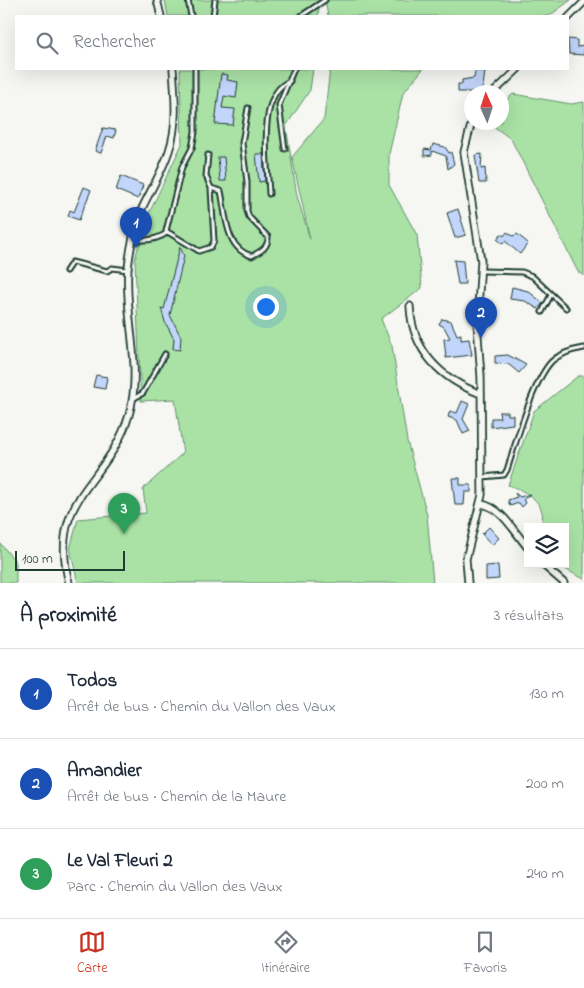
<!DOCTYPE html>
<html lang="fr">
<meta charset="utf-8">
<style>
body{margin:0;font-family:"Indie Flower",sans-serif;background:#f6f6f7;color:#1f2937}
.controls{position:absolute;right:15px;bottom:15px;display:grid;overflow:hidden;border-radius:0px;box-shadow:0 5px 20px #0002}
.controls button{width:45px;height:45px;display:grid;place-items:center;padding:0;border:0;border-bottom:1px solid #e0e1e3;background:#fff;color:#1f2937;font:25px sans-serif}
.compass{position:absolute;left:464px;top:85px;width:45px;height:45px;border-radius:50%;background:#fff;box-shadow:0 5px 20px #0002;rotate:357deg}
.scale{position:absolute;left:15px;bottom:12px;width:110px;box-sizing:border-box;padding-left:5px;border:2px solid #1f3d34;border-top:0;font-size:14px;line-height:18px;white-space:nowrap;color:#1f3d34;-webkit-text-stroke:4px #f6f6f2;paint-order:stroke}
.you{position:absolute;left:265px;top:306px;width:18px;height:18px;margin:-12px;border:4px solid #fff;border-radius:50%;background:#1a73e8;box-shadow:0 0 0 8px #1a73e833}
.badge{display:grid;place-items:center;width:32px;height:32px;border-radius:50%;background:#c8321e;color:#fff;font-size:16px;font-weight:700}
.pin{position:absolute;translate:-50% -41px;filter:drop-shadow(0 1px 2px #0008)}
.pin::after{content:'';position:absolute;top:26px;width:18px;height:15px;background:inherit;clip-path:polygon(0 0,100% 0,50% 100%)}
.list{margin:0;padding:0;list-style:none}
h2{display:flex;justify-content:space-between;align-items:center;height:65px;margin:0;padding:0 20px;font-size:21px}
h2 small{font-size:16px;font-weight:400;color:#747a83}
.list li{display:grid;grid-template-columns:32px 1fr auto;gap:15px;align-items:center;box-sizing:border-box;height:90px;padding:0 20px;border-top:1px solid #e0e1e3}
.list b{display:block;font-size:19px;white-space:nowrap}
.list p{margin:0;font-size:16px;white-space:nowrap;color:#747a83}
.list em{font-size:16px;font-style:normal;color:#747a83}
.icon{flex:none;width:28px;height:28px;fill:none;stroke:currentColor;stroke-width:2;stroke-linecap:round;stroke-linejoin:round}
.map{position:relative;flex:none;width:584px;height:583px;overflow:hidden}
.search{position:absolute;background:#fff;box-shadow:0 5px 20px #0002;left:15px;right:15px;top:15px;height:55px;display:flex;align-items:center;gap:12px;box-sizing:border-box;padding:0 18px;border-radius:0px;color:#747a83;font-size:19px}
.sheet{height:335px;background:#fff}
nav{display:flex;justify-content:space-around;align-items:center;box-sizing:border-box;height:70px;border-top:1px solid #e0e1e3;background:#fff;font-size:14px;color:#747a83}
nav a{display:grid;justify-items:center;gap:2px}
nav .on{color:#c8321e}
.map>svg:first-child{display:block}
</style>
<div class="map">
<svg width="584" height="583" viewBox="0 0 584 583">
<rect width="100%" height="100%" fill="#f6f6f2"/>
<filter id="ink" filterUnits="userSpaceOnUse"><feTurbulence type="fractalNoise" baseFrequency=".02" numOctaves="2"/><feDisplacementMap in="SourceGraphic" scale="10" xChannelSelector="R" yChannelSelector="G"/><feConvolveMatrix kernelMatrix="1 2 1 2 8 2 1 2 1" color-interpolation-filters="sRGB"/></filter>
<g filter="url(#ink)">
<!-- green -->
<path fill="#aae2a6" stroke="#64906d" d="M165,0H320L318,16H168Z
M325,0H571L549,16H328Z
M180,69H313L310,90L286,126L297,196L310,239L292,157L324,119L330,69H423L403,93L389,154V185L417,235L422,288L381,319L392,346L407,441L427,515L433,583H78L70,549L78,519L146,513L143,489L183,453L175,399L141,401L135,260L143,226L182,144Z
M513,94L571,104L584,102V276L578,272L511,139L489,123L502,122V104Z
M578,376H584V579L555,564H565V527H541C549,503 526,491 508,485L534,411Z
M0,543L16,562V583H0Z"/>
<!-- building -->
<path fill="#c2d5fa" stroke="#1f3d34" d="M568,39L577,40V47L584,46V55L569,54Z
M475,71H485L483,87L479,92H458V84H462V80L474,78Z
M221,74L228,75L227,80L238,82L236,98L224,96L222,108L235,109L233,125L215,124Z
M103,128L116,130L114,138L107,136L101,153L95,151Z
M433,144L445,147L449,153L451,152L454,164L448,169L446,156L432,151V155L424,156V149L431,150Z
M256,154H263L265,181L259,182Z
M482,154L481,169L485,168L486,183H479L475,155Z
M218,157H224L226,181H220Z
M121,176L143,185L138,199L116,190Z
M84,187L91,190L79,220L68,216L70,210L74,212Z
M458,209L466,235L455,238L447,213Z
M507,232L513,236L517,234L528,243L520,254L505,241L503,244L497,239L501,234L504,236Z
M180,247L184,256L170,315L181,337L180,350L173,349L174,339L165,322L161,308L164,309Z
M454,260L463,261L465,284H458Z
M512,287L528,291L543,303L538,309L525,301L510,299Z
M442,319L451,321L457,335L461,334V340L469,339L472,355L446,358L444,339L450,338L444,327L439,324Z
M508,355L526,365L519,373L508,364L495,363V356Z
M96,375L107,377L105,389L93,387Z
M462,401L469,404L463,419L470,431L463,434L457,420L448,417L450,411L457,413Z
M499,412H508V415H513V424L491,427V418H500Z
M452,478H460V485H471V492H465L464,505H455Z
M515,493L520,497L530,494L523,500L526,503L522,507L519,503L510,506L508,500L517,497Z
M489,527L499,538L492,545L482,534Z
M498,565L499,579L486,580V566Z"/>
<g fill="none" stroke-linecap="round" stroke-linejoin="round">
<defs>
<path id="service" d="M188,0L191,16
M213,16L215,0
M301,16L325,0
M195,69V132L192,148L182,167L166,231L199,251L211,247L214,241L211,188L206,176L208,155
M285,149L279,105L294,69
M211,188L221,191C226,214 225,249 252,256C261,251 268,248 268,237L249,217L247,211V182L242,143L248,108
M269,194C268,166 256,93 290,81
M133,240C145,241 158,240 168,232
M66,271L72,262L107,271L112,268L128,270
M481,271L522,272L532,276L566,308
M542,312L551,295
M133,399L143,393L165,354
M483,477L504,475L507,470C516,443 533,380 552,361C561,353 572,350 584,348"/>
<path id="minor" d="M157,0L161,16
M568,18L584,2
M494,92L518,69
M410,306C412,351 441,379 481,394
M481,504C502,507 515,533 528,548
M542,564L564,583
M69,583C47,496 108,485 129,415C143,366 124,318 128,268C130,250 134,230 140,213C149,192 162,173 169,151C178,125 175,96 173,69
M468,583L466,559L482,495L481,377L477,323L481,261L464,152L472,121"/>
</defs>
<!-- service casing -->
<use href="#service" stroke="#1f3d34" stroke-width="7"/>
<!-- minor casing -->
<use href="#minor" stroke="#1f3d34" stroke-width="9"/>
<!-- service -->
<use href="#service" stroke="#f6f6f2" stroke-width="3"/>
<!-- minor -->
<use href="#minor" stroke="#f6f6f2" stroke-width="5.5"/>
</g>
</g>
</svg>
<div class="controls">
<button><svg class="icon" aria-label="layers" viewBox="0 0 24 24"><path d="M12 4l9 5-9 5-9-5zM3 14l9 5 9-5"/></svg></button>
</div>
<svg class="compass" viewBox="-18 -18 36 36"><path d="M0-13l5 13h-10z" fill="#e53935"/><path d="M0 13l5-13h-10z" fill="#747a83"/></svg>
<div class="scale">100 m</div>
<div class="you"></div>
<div class="pin badge" style="left:136px;top:248px;background:#1a4fb4">1</div>
<div class="pin badge" style="left:481px;top:338px;background:#1a4fb4">2</div>
<div class="pin badge" style="left:124px;top:534px;background:#2e9e5b">3</div>
<div class="search"><svg class="icon" aria-label="search" viewBox="0 0 24 24"><circle cx="10" cy="10" r="6"/><path d="M15 15l6 6"/></svg>Rechercher</div>
</div>
<section class="sheet">
<h2>À proximité<small>3 résultats</small></h2>
<ul class="list">
<li><span class="badge" style="background:#1a4fb4">1</span><div><b>Todos</b><p>Arrêt de bus · Chemin du Vallon des Vaux</p></div><em>130 m</em></li>
<li><span class="badge" style="background:#1a4fb4">2</span><div><b>Amandier</b><p>Arrêt de bus · Chemin de la Maure</p></div><em>200 m</em></li>
<li><span class="badge" style="background:#2e9e5b">3</span><div><b>Le Val Fleuri 2</b><p>Parc · Chemin du Vallon des Vaux</p></div><em>240 m</em></li>
</ul>
</section>
<nav>
<a class="on"><svg class="icon" aria-label="map" viewBox="0 0 24 24"><path d="M3 6l6-2 6 2 6-2v14l-6 2-6-2-6 2zM9 4v14M15 6v14"/></svg>Carte</a>
<a><svg class="icon" aria-label="directions" viewBox="0 0 24 24"><path d="M12 3l9 9-9 9-9-9zM9 14v-3h6M13 9l2 2-2 2"/></svg>Itinéraire</a>
<a><svg class="icon" aria-label="saved" viewBox="0 0 24 24"><path d="M7 4h10v16l-5-4-5 4z"/></svg>Favoris</a>
</nav>
